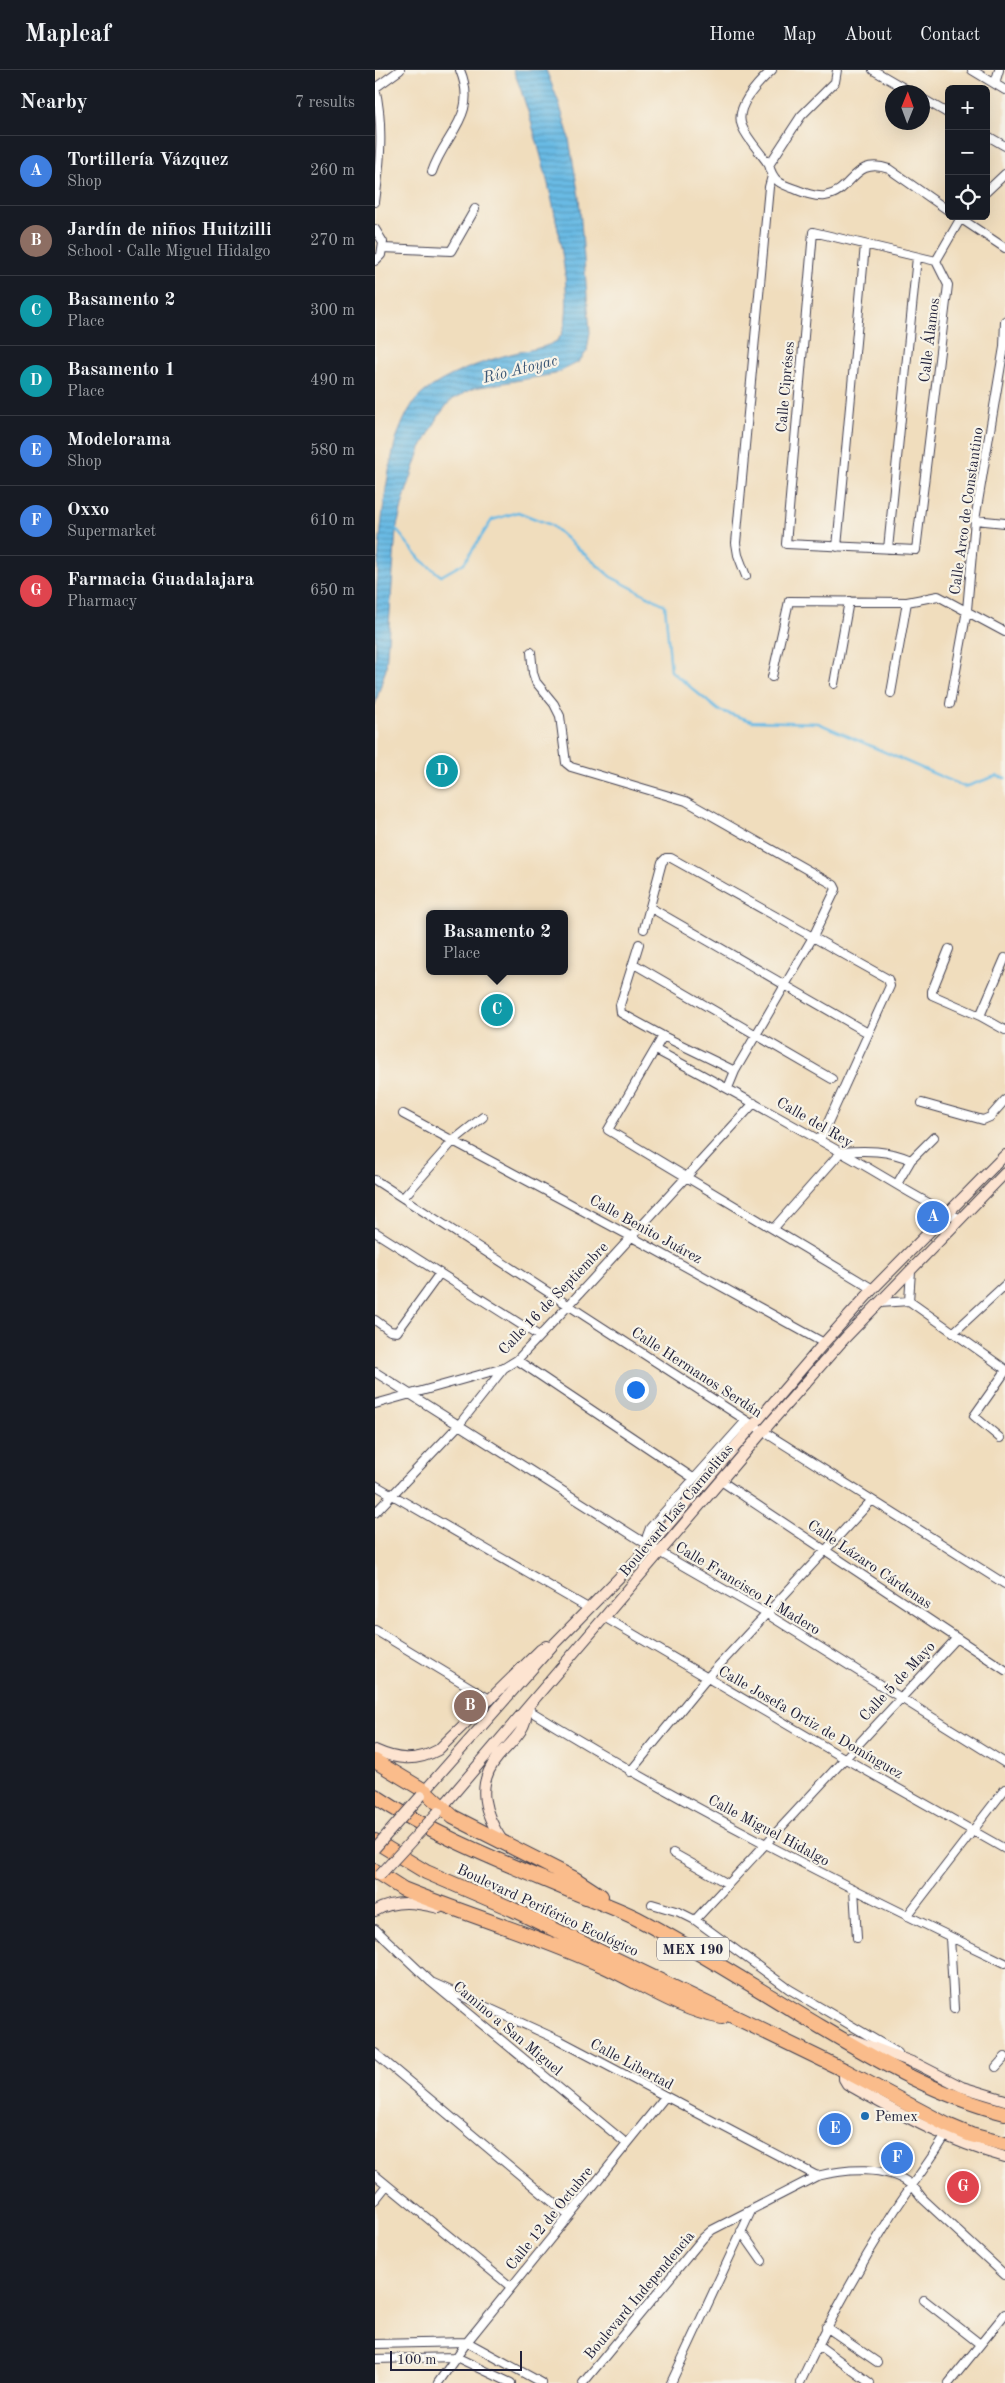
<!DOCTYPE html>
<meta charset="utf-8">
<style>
body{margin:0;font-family:"Old Standard TT",serif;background:#20242c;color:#f1f3f6}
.controls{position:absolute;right:15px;top:15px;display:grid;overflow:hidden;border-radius:8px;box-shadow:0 5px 20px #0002}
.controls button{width:45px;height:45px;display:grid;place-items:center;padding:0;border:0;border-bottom:1px solid #363941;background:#171b24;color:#f1f3f6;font:25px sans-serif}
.compass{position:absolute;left:510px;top:15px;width:45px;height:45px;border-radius:50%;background:#171b24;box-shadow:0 5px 20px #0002;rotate:1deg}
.scale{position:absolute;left:15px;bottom:12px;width:132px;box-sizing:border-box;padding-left:5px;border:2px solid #22223b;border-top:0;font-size:14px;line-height:18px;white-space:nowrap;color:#22223b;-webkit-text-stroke:4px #f7f3e8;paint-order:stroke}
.you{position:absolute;left:260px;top:1319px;width:18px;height:18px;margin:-12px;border:4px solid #fff;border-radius:50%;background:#1a73e8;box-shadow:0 0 0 8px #1a73e833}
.badge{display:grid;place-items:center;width:32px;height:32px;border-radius:50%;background:#b45309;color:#fff;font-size:16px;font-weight:700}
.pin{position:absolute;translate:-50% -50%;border:2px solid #fff;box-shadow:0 1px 5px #0006}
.popup{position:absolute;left:51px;top:840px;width:142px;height:65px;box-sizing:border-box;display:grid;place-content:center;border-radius:8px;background:#171b24;filter:drop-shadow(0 1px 4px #0005);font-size:16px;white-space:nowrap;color:#9ea1a6}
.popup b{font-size:19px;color:#f1f3f6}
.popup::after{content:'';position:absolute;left:50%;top:100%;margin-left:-10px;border:10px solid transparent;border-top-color:#171b24}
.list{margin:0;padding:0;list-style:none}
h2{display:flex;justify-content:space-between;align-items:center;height:65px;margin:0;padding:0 20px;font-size:21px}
h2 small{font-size:16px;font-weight:400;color:#9ea1a6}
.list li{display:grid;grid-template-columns:32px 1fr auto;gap:15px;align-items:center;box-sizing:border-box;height:70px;padding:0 20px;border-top:1px solid #363941}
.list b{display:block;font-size:19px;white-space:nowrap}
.list p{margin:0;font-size:16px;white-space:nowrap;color:#9ea1a6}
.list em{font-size:16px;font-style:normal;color:#9ea1a6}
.icon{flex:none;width:28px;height:28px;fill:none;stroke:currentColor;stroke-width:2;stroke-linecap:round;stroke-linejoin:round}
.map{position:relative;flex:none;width:630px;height:2313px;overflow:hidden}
header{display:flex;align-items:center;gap:30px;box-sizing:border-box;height:70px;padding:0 25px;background:#171b24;border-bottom:1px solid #363941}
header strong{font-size:24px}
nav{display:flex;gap:28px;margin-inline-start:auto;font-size:18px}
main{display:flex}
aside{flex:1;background:#171b24}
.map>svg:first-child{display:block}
</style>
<header>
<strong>Mapleaf</strong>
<nav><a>Home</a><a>Map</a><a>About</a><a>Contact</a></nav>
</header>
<main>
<aside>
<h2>Nearby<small>7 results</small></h2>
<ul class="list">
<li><span class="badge" style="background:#3f7fe0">A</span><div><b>Tortillería Vázquez</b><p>Shop</p></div><em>260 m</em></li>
<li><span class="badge" style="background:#8d6e63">B</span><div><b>Jardín de niños Huitzilli</b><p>School · Calle Miguel Hidalgo</p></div><em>270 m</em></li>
<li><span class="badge" style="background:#0f9aa8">C</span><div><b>Basamento 2</b><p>Place</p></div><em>300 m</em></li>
<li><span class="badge" style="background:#0f9aa8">D</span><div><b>Basamento 1</b><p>Place</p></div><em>490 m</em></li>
<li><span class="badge" style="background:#3f7fe0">E</span><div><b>Modelorama</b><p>Shop</p></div><em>580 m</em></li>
<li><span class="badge" style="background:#3f7fe0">F</span><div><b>Oxxo</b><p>Supermarket</p></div><em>610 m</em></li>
<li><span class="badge" style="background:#e0444e">G</span><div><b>Farmacia Guadalajara</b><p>Pharmacy</p></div><em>650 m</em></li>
</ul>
</aside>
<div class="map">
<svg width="630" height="2313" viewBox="0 0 630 2313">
<defs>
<pattern id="water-rules" width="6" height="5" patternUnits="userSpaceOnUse" patternTransform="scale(1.25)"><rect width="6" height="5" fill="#69bae4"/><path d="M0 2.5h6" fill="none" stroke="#5697ba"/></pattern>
</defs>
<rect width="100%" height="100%" fill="#f7f3e8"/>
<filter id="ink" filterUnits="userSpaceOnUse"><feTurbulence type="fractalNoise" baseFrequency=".02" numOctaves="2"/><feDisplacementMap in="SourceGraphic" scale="10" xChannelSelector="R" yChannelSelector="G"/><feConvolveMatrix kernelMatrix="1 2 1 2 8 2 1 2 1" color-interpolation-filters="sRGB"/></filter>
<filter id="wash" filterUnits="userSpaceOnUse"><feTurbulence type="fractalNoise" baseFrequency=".0096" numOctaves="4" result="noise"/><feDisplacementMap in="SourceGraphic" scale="20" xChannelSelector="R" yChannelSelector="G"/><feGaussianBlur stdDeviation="1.12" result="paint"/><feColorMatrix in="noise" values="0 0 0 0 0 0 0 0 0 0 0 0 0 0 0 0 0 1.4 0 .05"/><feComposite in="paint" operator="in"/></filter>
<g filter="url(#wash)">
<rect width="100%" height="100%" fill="#f0ddbd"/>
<!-- water -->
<path fill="url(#water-rules)" stroke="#466e90" d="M138,0H171L184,33L193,63L204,127L215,262L212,281L204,292L180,304L99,318L75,331L65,344L46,378L30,425L21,460L11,598L0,635C0,547 0,453 21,369C26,357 30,345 37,335C54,310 104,293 132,285C148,280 165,280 180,272C217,250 155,36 138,0Z"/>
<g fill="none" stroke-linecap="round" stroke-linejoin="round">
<!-- stream -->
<path stroke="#69bae4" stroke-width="2.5" d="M20,458L46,490L66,506L89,493L117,450L143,442L176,455L236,507L290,535L296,601L343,640L377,651L443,653L590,717L621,706L630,708"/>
</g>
</g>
<g filter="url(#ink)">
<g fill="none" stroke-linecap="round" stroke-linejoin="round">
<defs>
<path id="street" d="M462,0L460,12L426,46L394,95C398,111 405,114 420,119C430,123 440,127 450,126C478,122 478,86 514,99L574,141
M498,0L536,22
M597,0L630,20
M620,13L624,0
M0,17C9,56 5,94 0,132
M0,18L25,0
M548,29L574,44
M611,65L630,76
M394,95C386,83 372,69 367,56C359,37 384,12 397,0
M57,102C70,63 104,46 85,0
M611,122L630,104
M582,146L630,178
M0,159L8,172L6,185L0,191
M438,162L561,191L573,215L541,480L411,474Z
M8,178L76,181L100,139
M561,191L587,146
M600,450L630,453
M462,477L490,175
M513,479L542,187
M371,506L363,485L361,473L394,117L397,106
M156,582L158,603L161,612L179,634L185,646L191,693L196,697L311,731L459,815L461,819L438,867L360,1001L353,1018
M397,607L414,531L532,532L563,526L630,562
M459,614L474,531
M516,623L532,532
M575,634L592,540L600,450L629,277L630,251
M276,838L493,963
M269,859L287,792L291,788H296L513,909L515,916L445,1070
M264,874L245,935L246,943L288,966L360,1001
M574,879L557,921V925L605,946L630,960
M259,894L457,1009
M605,946L630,888
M288,966L233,1060L498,1219
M281,980C349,1016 416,1054 483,1092C517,1111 550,1134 586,1149
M547,1033L608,1050L615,1047L630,1030
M28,1044L255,1166L449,1273
M0,1110L372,1351L630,1514
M522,1114L536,1090L559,1067
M28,1128L79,1070L108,1047
M398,1159L466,1082C491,1080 513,1080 536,1090
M0,1162L164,1266
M534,1231L630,1299
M505,1233L534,1231L536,1201
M0,1250L15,1261L22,1262L65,1203
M578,1263L630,1215
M142,1290L318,1408
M0,1302L284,1482L392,1544L630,1693
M0,1334L129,1298
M625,1368L599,1346L630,1302
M346,1411L630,1600
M0,1415L213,1538
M0,1443L83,1356L129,1298L142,1290L194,1235L379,1033
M275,1476L272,1466L275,1458L368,1354H377
M229,1547L469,1688L630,1779
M0,1560L116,1630
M152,1639C306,1734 467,1815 630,1893
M255,1702L333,1607L497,1430
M298,1783L353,1814
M479,1819L482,1868
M277,1834L304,1842L320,1850L414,1919L523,1983
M532,1846L630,1719
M320,1850L582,1568
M0,1859L56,1912L252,2074
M575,1867L579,1939
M56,1912L184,1970L442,2106
M0,1983L194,2146
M621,1997L630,1987
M0,2105L136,2217
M0,2130L12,2115
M366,2161L387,2191
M549,2230L605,2274
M451,2257L502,2292
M0,2274L92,2272L167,2313
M443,2275L495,2313
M0,2289L81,2287L136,2313
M63,2313L92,2272L290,2027
M208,2313L328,2168L337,2160L442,2106C470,2099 511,2095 535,2114C540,2118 544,2124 548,2129L630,2205
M296,2313L376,2141
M425,2313C452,2255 482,2200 516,2146C533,2119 553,2095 569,2068
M574,2313L630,2244"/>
<path id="secondary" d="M0,1680C22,1690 41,1692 63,1680L165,1580L171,1576
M46,1725L179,1574L275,1476L449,1273L498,1219L630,1085
M63,1742L396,1352L470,1268L630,1103
M128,1772C110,1745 99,1715 123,1687C137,1671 152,1661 152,1639
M0,1841C22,1829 41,1833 64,1838
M476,1969L542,1994L587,2017L630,2030
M469,2000V2009L472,2014C525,2044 571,2071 630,2087"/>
<path id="highway" d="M0,1691L50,1721L78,1747L200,1809L226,1826
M0,1726C61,1767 133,1794 201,1823C221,1831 243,1839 263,1849C326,1882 385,1921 446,1957C505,1992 563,2026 630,2043
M0,1771L51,1802L137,1839L469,2000L572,2055L596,2065L630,2074
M0,1801L28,1819C95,1846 163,1866 229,1896C268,1914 304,1939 347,1947"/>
</defs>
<!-- street casing -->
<use href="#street" stroke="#413e4e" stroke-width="10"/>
<!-- secondary casing -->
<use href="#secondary" stroke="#413e4e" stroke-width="12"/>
<!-- highway casing -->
<use href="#highway" stroke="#413e4e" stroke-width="16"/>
<!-- street -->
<use href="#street" stroke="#fff" stroke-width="8"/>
<!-- secondary -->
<use href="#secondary" stroke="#fde4d1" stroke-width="10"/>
<!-- highway -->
<use href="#highway" stroke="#fabc8b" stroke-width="14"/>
<defs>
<path id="secondary-bridge" d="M0,1778L46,1726
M5,1805L63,1742"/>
</defs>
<!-- secondary-bridge casing -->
<use href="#secondary-bridge" stroke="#413e4e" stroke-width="12" stroke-linecap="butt"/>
<!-- secondary-bridge -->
<use href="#secondary-bridge" stroke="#fde4d1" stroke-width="10"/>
</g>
</g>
<!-- markers -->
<circle fill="#1f6fb2" stroke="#f7f3e8" stroke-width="2" cx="490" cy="2046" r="5"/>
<g text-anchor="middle" stroke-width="4.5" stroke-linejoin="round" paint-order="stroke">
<!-- shield labels -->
<rect fill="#f7f3e8" stroke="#62616f" stroke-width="1" x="282" y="1867.5" width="72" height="23" rx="4"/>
<g font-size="14" font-weight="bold" fill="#22223b">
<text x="318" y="1884">MEX 190</text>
</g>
<!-- street labels -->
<g font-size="15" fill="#22223b" stroke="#f7f3e8">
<text transform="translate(554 270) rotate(-83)" y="5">Calle Álamos</text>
<text transform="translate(410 317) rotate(-85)" y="5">Calle Cipréses</text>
<text transform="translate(591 441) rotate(-82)" y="5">Calle Arco de Constantino</text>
<text transform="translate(440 1052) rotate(30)" y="5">Calle del Rey</text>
<text transform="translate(271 1159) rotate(29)" y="5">Calle Benito Juárez</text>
<text transform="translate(178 1228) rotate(-46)" y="5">Calle 16 de Septiembre</text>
<text transform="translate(322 1302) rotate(33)" y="5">Calle Hermanos Serdán</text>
<text transform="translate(301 1440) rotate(-50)" y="5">Boulevard Las Carmelitas</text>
<text transform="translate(495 1494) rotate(34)" y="5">Calle Lázaro Cárdenas</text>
<text transform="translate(373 1518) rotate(31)" y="5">Calle Francisco I. Madero</text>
<text transform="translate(522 1611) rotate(-47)" y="5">Calle 5 de Mayo</text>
<text transform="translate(436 1652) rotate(30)" y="5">Calle Josefa Ortiz de Domínguez</text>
<text transform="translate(394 1760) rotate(28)" y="5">Calle Miguel Hidalgo</text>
<text transform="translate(173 1840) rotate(25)" y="5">Boulevard Periférico Ecológico</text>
<text transform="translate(133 1958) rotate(40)" y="5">Camino a San Miguel</text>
<text transform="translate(257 1994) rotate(28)" y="5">Calle Libertad</text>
<text transform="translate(174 2148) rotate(-51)" y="5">Calle 12 de Octubre</text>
<text transform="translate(264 2225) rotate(-50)" y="5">Boulevard Independencia</text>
</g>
<!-- poi labels -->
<g font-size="15" fill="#22223b" stroke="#f7f3e8" text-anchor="start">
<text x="500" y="2051">Pemex</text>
</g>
<!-- water labels -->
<g font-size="16" font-style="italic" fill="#3b5776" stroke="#f7f3e8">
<text transform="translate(145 298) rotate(-14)" y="6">Río Atoyac</text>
</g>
</g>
</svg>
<div class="controls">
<button>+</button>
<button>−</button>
<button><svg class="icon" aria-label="locate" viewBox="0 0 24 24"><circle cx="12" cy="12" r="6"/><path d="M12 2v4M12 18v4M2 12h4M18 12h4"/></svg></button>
</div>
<svg class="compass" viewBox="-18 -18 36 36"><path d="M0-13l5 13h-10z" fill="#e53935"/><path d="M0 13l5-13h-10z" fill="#9ea1a6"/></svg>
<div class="scale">100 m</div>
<div class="you"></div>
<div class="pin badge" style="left:558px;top:1147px;background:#3f7fe0">A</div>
<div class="pin badge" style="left:95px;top:1636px;background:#8d6e63">B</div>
<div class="pin badge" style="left:122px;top:940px;background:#0f9aa8">C</div>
<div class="popup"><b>Basamento 2</b>Place</div>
<div class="pin badge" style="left:67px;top:701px;background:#0f9aa8">D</div>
<div class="pin badge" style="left:460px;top:2059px;background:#3f7fe0">E</div>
<div class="pin badge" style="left:522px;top:2088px;background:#3f7fe0">F</div>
<div class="pin badge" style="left:588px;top:2117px;background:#e0444e">G</div>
</div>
</main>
